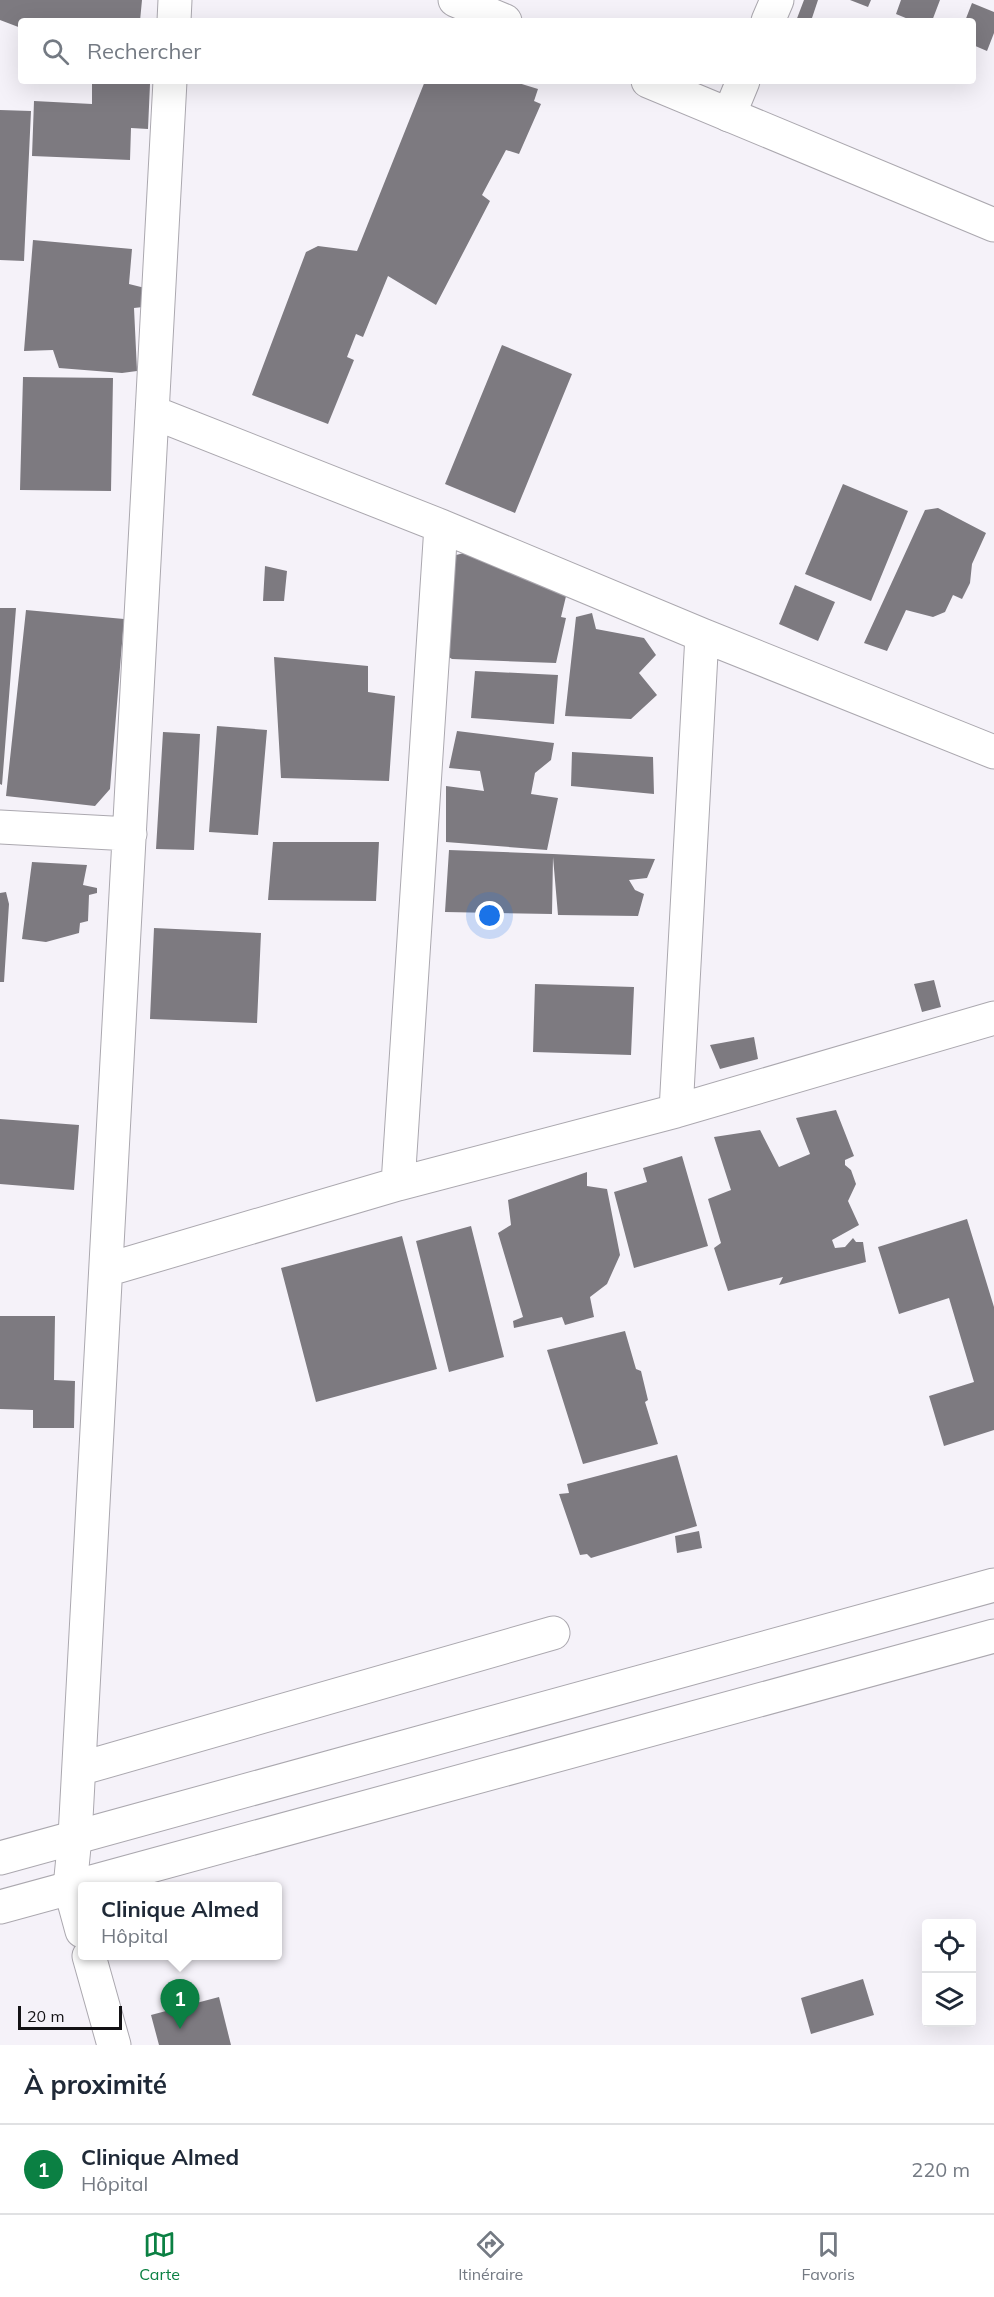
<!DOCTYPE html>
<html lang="fr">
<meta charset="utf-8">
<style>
body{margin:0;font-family:Mulish,sans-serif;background:#f2f2f3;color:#1f2937}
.controls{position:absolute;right:18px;bottom:18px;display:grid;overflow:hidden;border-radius:6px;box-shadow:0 6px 24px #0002}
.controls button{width:54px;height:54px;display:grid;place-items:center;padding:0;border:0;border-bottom:2px solid #e0e1e3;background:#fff;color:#1f2937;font:30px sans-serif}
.scale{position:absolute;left:18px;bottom:15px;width:104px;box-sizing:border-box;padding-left:6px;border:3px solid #131215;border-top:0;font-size:16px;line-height:21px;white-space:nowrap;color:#131215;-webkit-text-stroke:4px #f5f2f9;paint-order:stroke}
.you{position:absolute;left:490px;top:916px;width:21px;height:21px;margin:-15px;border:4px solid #fff;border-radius:50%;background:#1a73e8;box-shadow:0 0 0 9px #1a73e833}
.badge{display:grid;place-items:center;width:39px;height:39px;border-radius:50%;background:#0b8043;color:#fff;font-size:20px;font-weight:700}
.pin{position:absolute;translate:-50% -50px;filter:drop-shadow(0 2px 3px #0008)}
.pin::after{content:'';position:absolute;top:32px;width:21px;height:18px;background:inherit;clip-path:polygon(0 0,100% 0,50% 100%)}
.popup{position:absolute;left:78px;top:1882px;width:204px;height:78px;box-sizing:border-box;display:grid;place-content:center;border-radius:6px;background:#fff;filter:drop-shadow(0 2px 4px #0005);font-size:20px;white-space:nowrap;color:#747a83}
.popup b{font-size:22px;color:#1f2937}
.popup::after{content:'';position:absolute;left:50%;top:100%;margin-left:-12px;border:12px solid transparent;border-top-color:#fff}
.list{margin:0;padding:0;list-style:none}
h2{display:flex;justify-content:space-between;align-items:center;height:78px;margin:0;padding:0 24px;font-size:26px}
h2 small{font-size:20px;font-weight:400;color:#747a83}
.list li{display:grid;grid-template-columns:39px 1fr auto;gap:18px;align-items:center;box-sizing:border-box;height:90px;padding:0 24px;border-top:2px solid #e0e1e3}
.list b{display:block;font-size:22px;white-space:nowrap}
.list p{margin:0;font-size:20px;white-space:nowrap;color:#747a83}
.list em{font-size:20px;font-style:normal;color:#747a83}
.icon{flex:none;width:33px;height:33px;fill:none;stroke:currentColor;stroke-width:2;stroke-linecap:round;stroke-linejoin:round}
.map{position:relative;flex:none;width:994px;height:2045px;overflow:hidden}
.search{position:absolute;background:#fff;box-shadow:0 6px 24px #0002;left:18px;right:18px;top:18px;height:66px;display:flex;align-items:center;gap:15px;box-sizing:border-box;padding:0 21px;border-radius:6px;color:#747a83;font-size:22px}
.sheet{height:168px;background:#fff}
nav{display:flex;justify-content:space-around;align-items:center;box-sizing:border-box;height:84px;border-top:2px solid #e0e1e3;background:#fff;font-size:16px;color:#747a83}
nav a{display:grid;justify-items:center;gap:3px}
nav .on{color:#0b8043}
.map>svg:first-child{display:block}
</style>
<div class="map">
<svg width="994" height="2045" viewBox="0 0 994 2045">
<rect width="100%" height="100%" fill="#f5f2f9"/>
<!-- building -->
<path fill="#7d7a80" d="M0,0H142L140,21H21V28L0,20Z
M804,0H818L811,21H796Z
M850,0H871L868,7Z
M901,0H940L932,21H913L896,14Z
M972,3L994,12V33L987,51L973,45V21H965Z
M425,81H512L538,89L534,101L541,104L519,154L506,150L482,195L490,201L436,305L388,276L363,337L356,334L347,357L354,360L328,424L252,395L306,252L318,246L357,251Z
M92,82L150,84L148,129L131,128L130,160L32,156L34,101L92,104Z
M0,110L31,111L24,261L0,260Z
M33,240L132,249L129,284L149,289L152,306L134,308L137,371L122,373L59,368L53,350L24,351Z
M502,345L572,374L515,513L445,484Z
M23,377L113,378L111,491L20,490Z
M843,484L908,511L871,601L805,574Z
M938,508L986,533L972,564L970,583L962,599L953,595L945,612L933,617L906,610L887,651L864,643L925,510Z
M476,550L568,588L561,617L566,618L556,663L452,659L442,653L452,556Z
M265,566L287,571L284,601H263Z
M795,585L835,602L818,641L779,624Z
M0,608H16L2,785L0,784Z
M26,610L124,619L110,789L95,806L6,796Z
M592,613L596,629L644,638L656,655L639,673L657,695L631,719L565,716L576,617Z
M274,657L368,666V692L395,696L389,781L281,778Z
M475,671L558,675L554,724L471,718Z
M217,726L267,730L258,835L209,832Z
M457,731L554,743L551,760L535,773L531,794L558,798L547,850L446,842V786L484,791L480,771L449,768Z
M163,732L200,734L194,850L156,849Z
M572,752L653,757L654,794L571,786Z
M273,842H379L376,901L268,900Z
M449,850L553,854L655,859L647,878L629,880L635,890L644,894L638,916L558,915L553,857L552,914L445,912Z
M32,862L87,865L83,885L97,888V893L89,895L88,921L80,923L79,933L46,942L22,939Z
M6,892L9,904L4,982H0V893Z
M154,928L261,933L257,1023L150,1019Z
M934,980L941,1007L922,1012L914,984Z
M535,984L634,987L631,1055L533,1052Z
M754,1037L758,1059L720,1069L710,1045Z
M836,1110L854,1156L845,1160V1165L851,1170L856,1184L848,1201L859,1225L832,1240L835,1248L845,1247L853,1238L856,1242H863L866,1262L779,1285L783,1277L728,1291L714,1248L721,1243L708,1199L731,1190L714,1137L760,1130L779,1167L810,1154L796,1118Z
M0,1119L79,1125L74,1190L0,1184Z
M682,1156L708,1246L634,1268L614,1192L647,1182L643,1168Z
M587,1172V1186L607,1189L620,1255L607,1284L590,1297L594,1317L565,1325L562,1317L514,1328L513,1321L523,1317L498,1233L511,1225L508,1200Z
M967,1219L994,1307V1430L944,1446L929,1396L974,1382L949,1298L899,1314L878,1247Z
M471,1226L504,1357L449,1372L416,1241Z
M402,1236L437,1369L316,1402L281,1268Z
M0,1316H55L54,1380L75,1381L74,1428H33V1410L0,1409Z
M625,1331L636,1369L641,1371L648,1400L645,1402L658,1444L583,1464L547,1350Z
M677,1455L697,1526L591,1558L587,1554L580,1555L559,1494L569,1493L567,1484Z
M699,1531L702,1548L677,1553L675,1536Z
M863,1979L874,2015L811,2034L801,1998Z
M219,1997L231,2045H159L151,2015Z"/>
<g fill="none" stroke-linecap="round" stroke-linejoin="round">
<defs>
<path id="street" d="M174,21L175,0
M768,21L777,0
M729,115L743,81
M152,412L441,526L702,635L994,752
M0,827L130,834
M676,1111L702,635
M398,1184L441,526
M106,1270L398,1184L676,1111L994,1018
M79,1769L553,1633
M82,1931L70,1887L75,1837L170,81
M89,1956L114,2045"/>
<path id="secondary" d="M455,0L505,21
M648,81L994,225
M0,1858L994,1585
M0,1907L994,1636"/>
</defs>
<!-- street casing -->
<use href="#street" stroke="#aba8af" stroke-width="35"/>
<!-- secondary casing -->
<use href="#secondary" stroke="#aba8af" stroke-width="35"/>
<!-- street -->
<use href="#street" stroke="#fff" stroke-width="33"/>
<!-- secondary -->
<use href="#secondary" stroke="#fff" stroke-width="33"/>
</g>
</svg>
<div class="controls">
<button><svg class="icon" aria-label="locate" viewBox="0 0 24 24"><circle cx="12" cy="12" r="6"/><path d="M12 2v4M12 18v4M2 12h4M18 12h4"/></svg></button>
<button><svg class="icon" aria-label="layers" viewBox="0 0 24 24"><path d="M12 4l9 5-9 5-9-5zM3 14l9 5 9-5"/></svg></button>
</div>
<div class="scale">20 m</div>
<div class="you"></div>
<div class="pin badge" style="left:180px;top:2029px">1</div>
<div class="popup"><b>Clinique Almed</b>Hôpital</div>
<div class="search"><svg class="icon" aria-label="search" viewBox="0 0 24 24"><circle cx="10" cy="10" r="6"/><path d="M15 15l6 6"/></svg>Rechercher</div>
</div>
<section class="sheet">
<h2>À proximité<small></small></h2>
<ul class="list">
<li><span class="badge">1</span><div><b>Clinique Almed</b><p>Hôpital</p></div><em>220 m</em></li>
</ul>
</section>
<nav>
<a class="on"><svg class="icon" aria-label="map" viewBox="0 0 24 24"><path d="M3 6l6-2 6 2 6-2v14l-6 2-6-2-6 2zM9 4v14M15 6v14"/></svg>Carte</a>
<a><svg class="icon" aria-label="directions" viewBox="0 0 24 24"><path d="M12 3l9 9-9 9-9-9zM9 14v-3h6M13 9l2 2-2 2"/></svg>Itinéraire</a>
<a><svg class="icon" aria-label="saved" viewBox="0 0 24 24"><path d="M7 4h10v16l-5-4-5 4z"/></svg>Favoris</a>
</nav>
